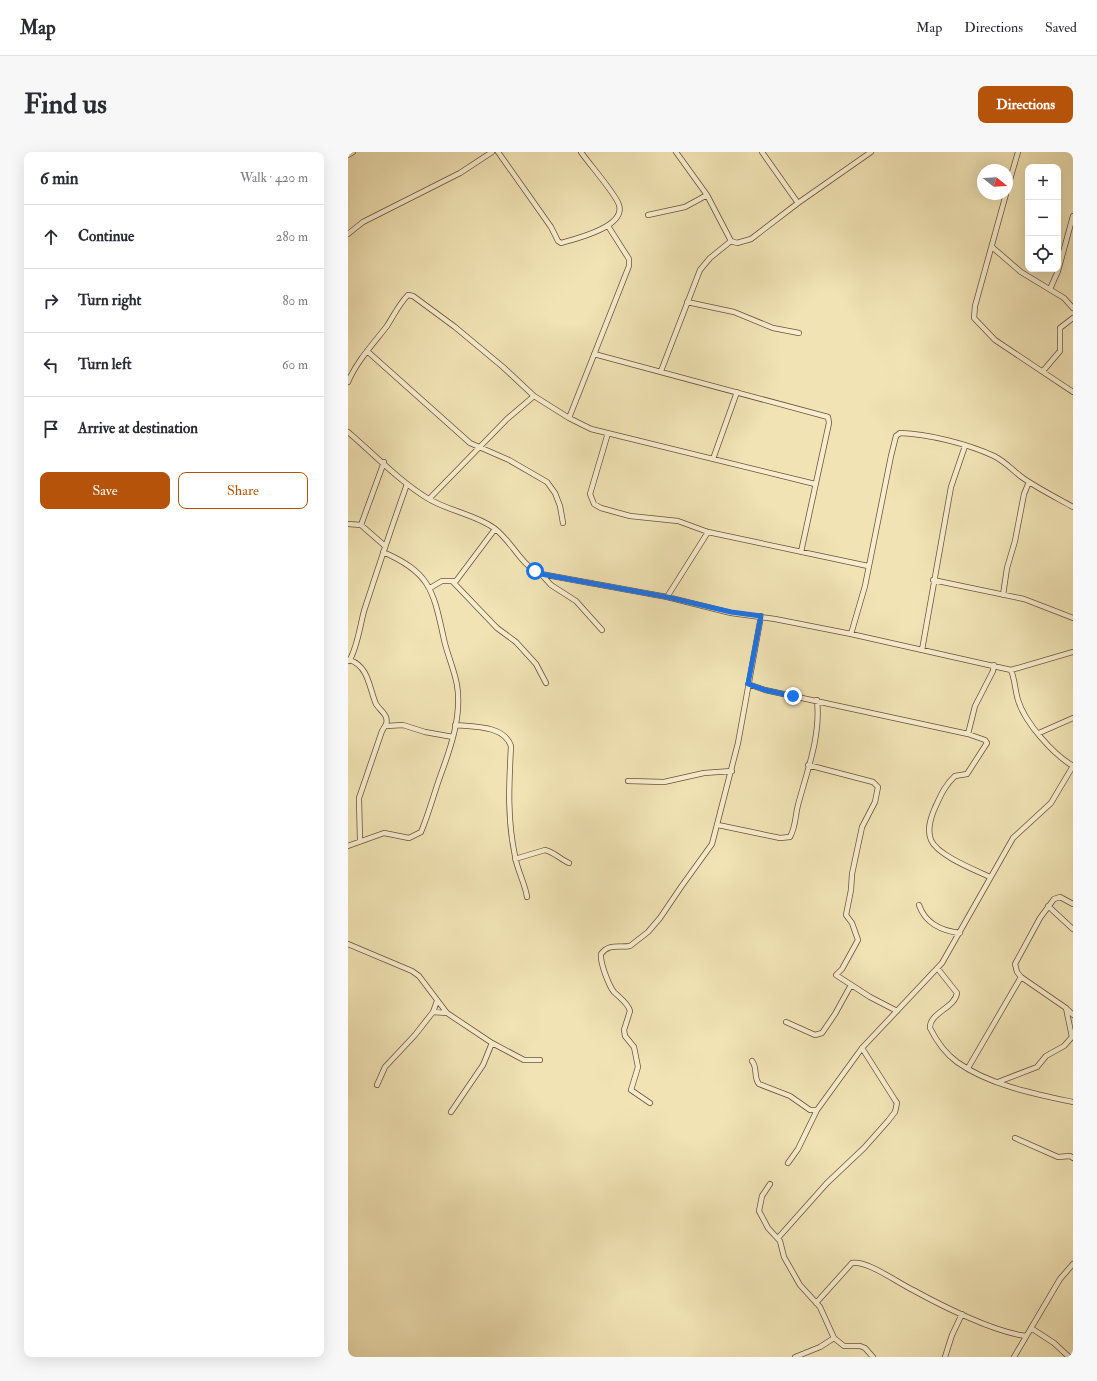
<!DOCTYPE html>
<meta charset="utf-8">
<style>
body{margin:0;font-family:"IM FELL Double Pica",serif;background:#f7f7f7;color:#2b2b33}
.controls{position:absolute;right:12px;top:12px;display:grid;overflow:hidden;border-radius:8px;box-shadow:0 4px 16px #0002}
.controls button{width:36px;height:36px;display:grid;place-items:center;padding:0;border:0;border-bottom:1px solid #e1e1e2;background:#fff;color:#2b2b33;font:20px sans-serif}
.compass{position:absolute;left:629px;top:12px;width:36px;height:36px;border-radius:50%;background:#fff;box-shadow:0 4px 16px #0002;rotate:108deg}
.stop{position:absolute;width:12px;height:12px;margin:-9px;border:3px solid #1a73e8;border-radius:50%;background:#fff}
.stop.end{background:#1a73e8;border-color:#fff;box-shadow:0 1px 4px #0008}
.list{margin:0;padding:0;list-style:none}
h2{display:flex;justify-content:space-between;align-items:center;height:52px;margin:0;padding:0 16px;font-size:17px}
h2 small{font-size:13px;font-weight:400;color:#7c7c81}
.list li{display:grid;grid-template-columns:26px 1fr auto;gap:12px;align-items:center;box-sizing:border-box;height:64px;padding:0 16px;border-top:1px solid #e1e1e2}
.list b{display:block;font-size:15px;white-space:nowrap}
.list em{font-size:13px;font-style:normal;color:#7c7c81}
.actions{display:flex;gap:8px;padding:12px 16px}
.actions a{flex:1;padding:9px 0;border:1px solid #b45309;border-radius:8px;text-align:center;font-size:14px;color:#b45309}
.actions .main{background:#b45309;color:#fff}
.icon{flex:none;width:22px;height:22px;fill:none;stroke:currentColor;stroke-width:2;stroke-linecap:round;stroke-linejoin:round}
.map{position:relative;flex:none;width:725px;height:1205px;overflow:hidden;border-radius:8px}
header{display:flex;align-items:center;gap:24px;box-sizing:border-box;height:56px;padding:0 20px;background:#fff;border-bottom:1px solid #e1e1e2}
header strong{font-size:19px}
nav{display:flex;gap:22px;margin-inline-start:auto;font-size:14px}
.intro{display:flex;align-items:center;justify-content:space-between;box-sizing:border-box;height:96px;padding:0 24px}
h1{margin:0;font-size:28px}
.button{padding:10px 18px;border-radius:8px;background:#b45309;color:#fff;font-size:14px;font-weight:700}
main{display:flex;gap:24px;padding:0 24px}
aside{flex:1;background:#fff;border-radius:8px;box-shadow:0 4px 16px #0002}
.map>svg:first-child{display:block}
</style>
<header>
<strong>Map</strong>
<nav><a>Map</a><a>Directions</a><a>Saved</a></nav>
</header>
<div class="intro"><h1>Find us</h1><a class="button">Directions</a></div>
<main>
<aside>
<h2>6 min<small>Walk · 420 m</small></h2>
<ul class="list">
<li><svg class="icon" aria-label="ahead" viewBox="0 0 24 24"><path d="M12 20V5M6 11l6-6 6 6"/></svg><div><b>Continue</b></div><em>280 m</em></li>
<li><svg class="icon" aria-label="right" viewBox="0 0 24 24"><path d="M7 20v-9h11M14 6l5 5-5 5"/></svg><div><b>Turn right</b></div><em>80 m</em></li>
<li><svg class="icon" aria-label="left" viewBox="0 0 24 24"><path d="M17 20v-9H6M10 6l-5 5 5 5"/></svg><div><b>Turn left</b></div><em>60 m</em></li>
<li><svg class="icon" aria-label="arrive" viewBox="0 0 24 24"><path d="M6 21V4h12l-3 4 3 4H6"/></svg><div><b>Arrive at destination</b></div></li>
</ul>
<div class="actions"><a class="main">Save</a><a>Share</a></div>
</aside>
<div class="map">
<svg width="725" height="1205" viewBox="0 0 725 1205">
<rect width="100%" height="100%" fill="#f1e3b4"/>
<filter id="stains"><feTurbulence type="fractalNoise" baseFrequency=".005" numOctaves="4"/><feColorMatrix values="0 0 0 0 .2 0 0 0 0 .09 0 0 0 0 .02 0 0 0 .5 -.17"/></filter>
<radialGradient id="worn" r=".72"><stop offset=".6" stop-color="#630" stop-opacity="0"/><stop offset="1" stop-color="#630" stop-opacity=".3"/></radialGradient>
<g fill="none" stroke-linecap="round" stroke-linejoin="round">
<defs>
<path id="minor" d="M150,0L203,75L210,89L213,91C227,87 278,75 271,53C268,42 241,12 233,0
M328,0L359,43L383,89L389,91L403,87L450,51L523,0
M414,0L450,51
M0,3L5,0
M659,38L670,0
M658,42L627,154L626,166L647,188L725,240
M300,63L337,55L359,43
M0,82L15,70L112,21L144,0
M644,95L673,120L716,146L725,156
M702,137L710,119L725,64
M339,150L386,160L425,176L451,181
M19,199L122,291L161,308L199,330L207,341L212,354L215,371
M246,202L480,265L481,271L453,400
M313,219L352,118L362,106L383,89
M695,219L712,199V176L725,166
M0,230C9,209 25,192 39,174C46,163 51,152 60,143L65,144L107,175L155,215L186,244L221,266L243,277L467,332
M221,266L281,114V107L260,74
M0,280C26,302 50,328 79,346C100,359 126,362 146,376C164,389 173,414 193,422L319,445L383,461L427,467L503,482L663,518L725,500
M260,281L242,342L246,352L253,356L282,364L330,369L360,380L520,414
M365,307L389,240
M81,347L159,267L186,244
M0,372L13,373L36,310
M13,373L37,394
M193,422L203,433L228,449L254,478
M585,428L676,447L725,466
M105,430L149,476L168,490L188,512L198,531
M82,436L94,429H108L147,377
M655,443L659,416L667,389L676,342L681,330
M319,445L360,380
M503,482L517,434L543,304L548,284L552,281C581,282 620,292 646,304C658,310 665,319 675,326C691,337 709,346 725,355
M574,498L603,335L617,294
M2,508C21,515 21,536 28,552C31,557 36,560 38,565C40,571 37,574 34,579L11,646L12,689
M1,509C9,497 12,474 16,459C30,416 44,374 59,332
M663,518C667,528 667,538 670,548C677,571 705,602 725,614
M400,532L417,538L620,582L637,588L639,591L619,622L607,624C596,634 592,645 586,658C582,668 579,678 583,688C589,703 627,718 642,725
M107,573C125,575 156,573 163,594C161,632 159,666 167,704C169,718 177,731 179,745
M38,574L55,573L77,580L105,585
M691,581L725,566
M620,582L627,554L645,519L646,513
M460,613L525,630L530,635L527,650L514,675L504,722L503,738L498,763L504,771L510,788L494,817L488,823L522,845L549,859
M280,629L316,630L356,621L384,619
M370,673L432,686L442,685C448,674 447,664 450,653C459,619 473,584 469,548
M0,694L36,681L61,686L73,680C81,661 86,641 93,622C103,595 114,563 109,533C106,516 98,500 95,483C85,437 81,420 35,400
M167,707L197,698C206,700 212,707 221,711
M725,752L712,745L706,747L692,766L667,812L669,820L673,825L718,856L725,863
M571,753C577,771 594,779 612,781
M700,754L725,777
M0,792L64,819L71,824L99,861L144,891L135,913L103,960
M590,817L609,841C607,856 581,861 582,876C588,888 598,902 609,910C641,933 687,942 725,950
M85,860L99,861
M438,870L467,883L474,881L487,862L503,833
M144,891L176,908H192
M404,909C410,916 405,925 411,932L442,944L462,958H469
M620,916L673,825
M650,930L689,915L698,904L716,894L724,885L718,856
M29,933L37,915L67,883L85,860L89,849
M302,951L283,938L290,915L286,895L277,884L276,878L282,859C280,851 272,846 266,840C261,834 252,811 253,802C261,791 271,796 282,794L300,780L312,766L333,735L364,692L390,591L413,464
M667,986L710,1005L722,1004L725,1006
M440,1011L450,997L469,958L514,896L594,811L665,686L703,651L725,614
M422,1032L414,1044L411,1059L420,1076L432,1089L436,1105L452,1133L472,1155L486,1186L496,1194H512L517,1196L525,1205
M430,1086L479,1031L516,996L540,969L547,960L549,951L547,948L514,896
M468,1151L504,1111C519,1108 550,1131 565,1138C594,1154 646,1180 678,1184
M683,1176L706,1191L721,1205
M447,1205L472,1195L486,1186
M597,1205L604,1183L614,1162
M666,1205L712,1127L725,1112"/>
</defs>
<!-- minor casing -->
<use href="#minor" stroke="#6c5038" stroke-width="6"/>
<!-- minor -->
<use href="#minor" stroke="#f6edce" stroke-width="4.5"/>
</g>
<g fill="none" stroke-linecap="round" stroke-linejoin="round">
<!-- route -->
<path stroke="#1a73e8" stroke-width="5" d="M187,419L193,422L319,445L383,460L413,464L400,532L417,538L445,544"/>
</g>
<rect width="100%" height="100%" filter="url(#stains)"/>
<rect width="100%" height="100%" fill="url(#worn)"/>
</svg>
<div class="controls">
<button>+</button>
<button>−</button>
<button><svg class="icon" aria-label="locate" viewBox="0 0 24 24"><circle cx="12" cy="12" r="6"/><path d="M12 2v4M12 18v4M2 12h4M18 12h4"/></svg></button>
</div>
<svg class="compass" viewBox="-18 -18 36 36"><path d="M0-13l5 13h-10z" fill="#e53935"/><path d="M0 13l5-13h-10z" fill="#7c7c81"/></svg>
<div class="stop" style="left:187px;top:419px"></div>
<div class="stop end" style="left:445px;top:544px"></div>
</div>
</main>
